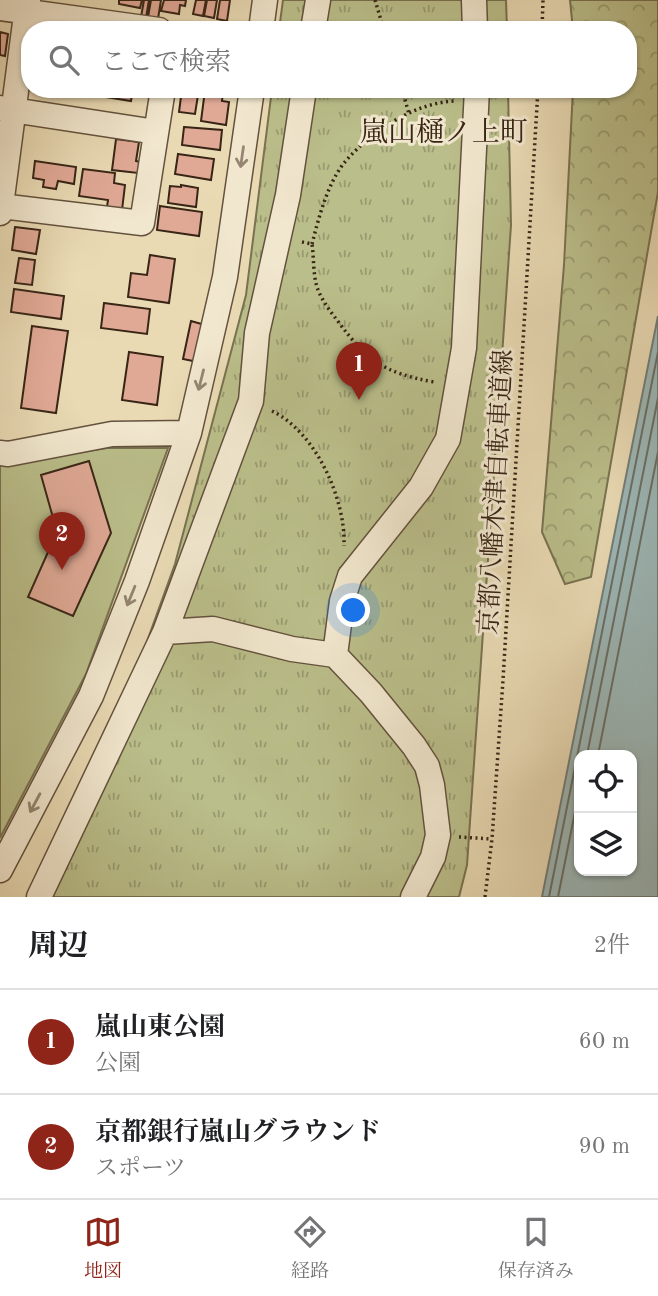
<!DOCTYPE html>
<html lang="ja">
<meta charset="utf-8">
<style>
body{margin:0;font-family:"Old Standard TT","Noto Serif JP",serif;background:#f2f2f2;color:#202124}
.controls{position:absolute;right:21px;bottom:21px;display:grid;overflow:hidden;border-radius:14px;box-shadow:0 2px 5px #0004}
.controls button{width:63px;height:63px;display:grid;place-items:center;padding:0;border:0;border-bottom:2px solid #e0e0e0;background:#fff;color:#202124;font:35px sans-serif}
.you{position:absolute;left:354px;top:611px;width:24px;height:24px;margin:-18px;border:5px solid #fff;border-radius:50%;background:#1a73e8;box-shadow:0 0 0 10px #1a73e833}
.badge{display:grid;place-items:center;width:46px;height:46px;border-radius:50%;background:#8f2418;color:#fff;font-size:23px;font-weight:700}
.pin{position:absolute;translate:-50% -58px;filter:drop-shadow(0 2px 4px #0008)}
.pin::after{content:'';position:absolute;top:37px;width:24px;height:21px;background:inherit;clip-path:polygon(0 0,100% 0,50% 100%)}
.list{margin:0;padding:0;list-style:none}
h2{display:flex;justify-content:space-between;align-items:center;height:91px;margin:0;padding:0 28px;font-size:30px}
h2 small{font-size:23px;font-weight:400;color:#757577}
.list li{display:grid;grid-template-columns:46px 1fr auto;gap:21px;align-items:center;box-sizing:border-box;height:105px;padding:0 28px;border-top:2px solid #e0e0e0}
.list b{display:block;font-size:26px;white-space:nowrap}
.list p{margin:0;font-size:23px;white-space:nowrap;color:#757577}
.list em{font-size:23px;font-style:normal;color:#757577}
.icon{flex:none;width:38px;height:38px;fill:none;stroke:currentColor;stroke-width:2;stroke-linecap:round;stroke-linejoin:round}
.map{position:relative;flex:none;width:658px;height:897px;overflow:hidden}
.search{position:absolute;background:#fff;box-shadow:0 2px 5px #0004;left:21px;right:21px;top:21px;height:77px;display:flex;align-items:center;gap:18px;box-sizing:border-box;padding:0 24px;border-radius:28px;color:#757577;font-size:26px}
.sheet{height:301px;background:#fff}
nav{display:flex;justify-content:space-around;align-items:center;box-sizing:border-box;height:98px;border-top:2px solid #e0e0e0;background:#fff;font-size:19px;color:#757577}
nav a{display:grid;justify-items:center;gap:4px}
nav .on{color:#8f2418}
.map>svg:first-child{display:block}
</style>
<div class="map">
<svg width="658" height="897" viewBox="0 0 658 897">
<defs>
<pattern id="forest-crowns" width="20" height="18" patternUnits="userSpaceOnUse" patternTransform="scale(1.75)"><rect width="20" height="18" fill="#babe8a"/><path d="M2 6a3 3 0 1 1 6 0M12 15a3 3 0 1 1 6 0" fill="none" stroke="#989a70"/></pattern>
<pattern id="park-tufts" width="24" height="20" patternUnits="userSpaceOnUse" patternTransform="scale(1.75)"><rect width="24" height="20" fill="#babe8a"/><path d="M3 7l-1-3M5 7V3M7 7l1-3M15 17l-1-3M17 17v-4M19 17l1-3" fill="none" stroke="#989a70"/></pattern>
</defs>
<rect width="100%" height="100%" fill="#e9dab4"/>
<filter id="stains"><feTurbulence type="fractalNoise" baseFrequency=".00286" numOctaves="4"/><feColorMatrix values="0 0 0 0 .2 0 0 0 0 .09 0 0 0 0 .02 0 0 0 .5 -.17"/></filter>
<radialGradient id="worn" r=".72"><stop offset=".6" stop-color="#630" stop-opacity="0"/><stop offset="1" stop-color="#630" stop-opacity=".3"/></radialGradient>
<!-- forest -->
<path fill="url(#forest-crowns)" stroke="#797250" stroke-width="2" d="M570,0H658V192L591,577L565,584L542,532L564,265L573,89H628V30H573Z"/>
<!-- park -->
<path fill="url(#park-tufts)" stroke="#797250" stroke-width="2" d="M283,0H506L507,30H279Z
M272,89H508L511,225L467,865L459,897H49L74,843L175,564L246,295Z"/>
<!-- pitch -->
<path fill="#babe8a" stroke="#797250" stroke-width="2" d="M107,448H168L86,674L0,838V465Z"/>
<!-- water -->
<path fill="#9cb8b8" stroke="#747d77" stroke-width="2" fill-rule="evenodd" d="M658,316V897H542ZM579,755H632V871H579Z"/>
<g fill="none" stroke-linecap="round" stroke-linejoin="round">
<!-- shore -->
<path stroke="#6a6e67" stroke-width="2" d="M587,755L658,398
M598,755L658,452
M549,897L658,352
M558,897L579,792"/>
</g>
<!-- building -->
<path fill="#e0a996" stroke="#382516" stroke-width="2" d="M119,0H142L140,8L119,4Z
M144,0H149L146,18L141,17Z
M151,0H161L158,19L148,17Z
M164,0H186L185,6L180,5L179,14L161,11Z
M196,0H206L203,16L193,14Z
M207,0H217L214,18L204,16Z
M220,0H230L227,21L217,19Z
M0,32L8,34L5,56L0,55Z
M36,89H81L80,96L48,91V95L35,93Z
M100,89H133L131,101L99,96Z
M182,89H199L195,114L179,112Z
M205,90L223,92L222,101L229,102L226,125L201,121Z
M184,127L222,130L220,150L182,145Z
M116,139L139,142L136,161L140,162L138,173L112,170Z
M178,154L214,159L211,180L175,174Z
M35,161L76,167L74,184L58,181L56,189L43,187L44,180L33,178Z
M83,169L115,173L114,183L125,185L122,210L107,207L108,200L79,196Z
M181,185L198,188L196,207L168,203L170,186L181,187Z
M160,206L202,212L199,236L157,230Z
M15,227L40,230L36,254L12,250Z
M150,255L175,259L169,303L128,297L131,273L147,275Z
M19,258L35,260L32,285L15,283Z
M14,289L64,296L61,319L11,312Z
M104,303L150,309L147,334L101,328Z
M191,321L205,325L198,362L183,359Z
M32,326L68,331L56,413L21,408Z
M129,352L163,357L157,405L122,400Z
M89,461L111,533L73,616L28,597L57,532L41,475Z"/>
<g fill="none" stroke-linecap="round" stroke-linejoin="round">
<defs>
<path id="minor" d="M474,0L475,30
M0,8L159,30
M261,30L265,0
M313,30L318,0
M0,108L156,132
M0,206L142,223L163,89
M0,213L28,0
M0,453L8,454L112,434L189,433
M165,632L213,629L292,649L335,655L371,693L414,746L427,766L432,785L438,835L433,857L413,897
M335,655L342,601L350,576L421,487L448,439L464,348L477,89
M0,870L91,696L137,581L189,433L225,277L252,89
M39,897L165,632L251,401L257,333L288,195L304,89"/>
</defs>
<!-- minor casing -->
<use href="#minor" stroke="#64523e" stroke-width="27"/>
<!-- path -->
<path stroke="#382516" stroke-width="3.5" stroke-dasharray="2 3.5" stroke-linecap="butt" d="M375,0L384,30
M542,30L543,0
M402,89L409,114
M302,242L312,244C314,258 313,274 317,287C321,299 330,311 337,320C367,361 384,373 434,382
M312,244C319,217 327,185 344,163C370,132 415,102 456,101
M272,411C316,432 346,500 344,546
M459,837L492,839
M485,897L492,839L503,680L538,89"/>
<!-- minor -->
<use href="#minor" stroke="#f1e7ce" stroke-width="24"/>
</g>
<!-- one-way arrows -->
<defs><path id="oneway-shaft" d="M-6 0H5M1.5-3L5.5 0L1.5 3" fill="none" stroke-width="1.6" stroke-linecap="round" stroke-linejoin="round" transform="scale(1.75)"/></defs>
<g stroke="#948672">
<use href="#oneway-shaft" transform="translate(242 157) rotate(98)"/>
<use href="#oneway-shaft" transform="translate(201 380) rotate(104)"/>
<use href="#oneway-shaft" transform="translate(131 596) rotate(112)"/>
<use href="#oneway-shaft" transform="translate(35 803) rotate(118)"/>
</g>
<g text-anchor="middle" stroke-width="6" stroke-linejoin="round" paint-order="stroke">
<!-- street labels -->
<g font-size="26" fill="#382516" stroke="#f1e7ce">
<text transform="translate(495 492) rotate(-87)" y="9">京都八幡木津自転車道線</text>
</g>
<!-- neighbourhood labels -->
<g font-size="28" fill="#382516" stroke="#f1e7ce">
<text x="444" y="141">嵐山樋ノ上町</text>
</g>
</g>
<rect width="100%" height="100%" filter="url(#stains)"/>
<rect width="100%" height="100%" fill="url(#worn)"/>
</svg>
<div class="controls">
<button><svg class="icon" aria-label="locate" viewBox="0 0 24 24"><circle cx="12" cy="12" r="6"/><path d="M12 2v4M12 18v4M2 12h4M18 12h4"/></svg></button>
<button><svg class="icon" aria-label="layers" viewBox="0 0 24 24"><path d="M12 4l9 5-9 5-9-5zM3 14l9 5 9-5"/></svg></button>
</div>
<div class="you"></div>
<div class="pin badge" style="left:359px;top:400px">1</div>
<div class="pin badge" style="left:62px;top:570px">2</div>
<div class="search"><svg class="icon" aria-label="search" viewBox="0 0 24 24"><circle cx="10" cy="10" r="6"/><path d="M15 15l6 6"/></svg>ここで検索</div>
</div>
<section class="sheet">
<h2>周辺<small>2件</small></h2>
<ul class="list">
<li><span class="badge">1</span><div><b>嵐山東公園</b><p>公園</p></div><em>60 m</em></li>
<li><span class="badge">2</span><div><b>京都銀行嵐山グラウンド</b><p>スポーツ</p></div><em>90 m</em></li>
</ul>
</section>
<nav>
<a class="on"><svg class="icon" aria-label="map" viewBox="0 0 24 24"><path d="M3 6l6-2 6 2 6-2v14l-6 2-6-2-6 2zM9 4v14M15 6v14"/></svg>地図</a>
<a><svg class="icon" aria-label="directions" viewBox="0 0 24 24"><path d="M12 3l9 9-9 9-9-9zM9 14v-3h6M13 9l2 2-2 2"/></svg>経路</a>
<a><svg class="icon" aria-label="saved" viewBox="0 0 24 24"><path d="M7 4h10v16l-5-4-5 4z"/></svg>保存済み</a>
</nav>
